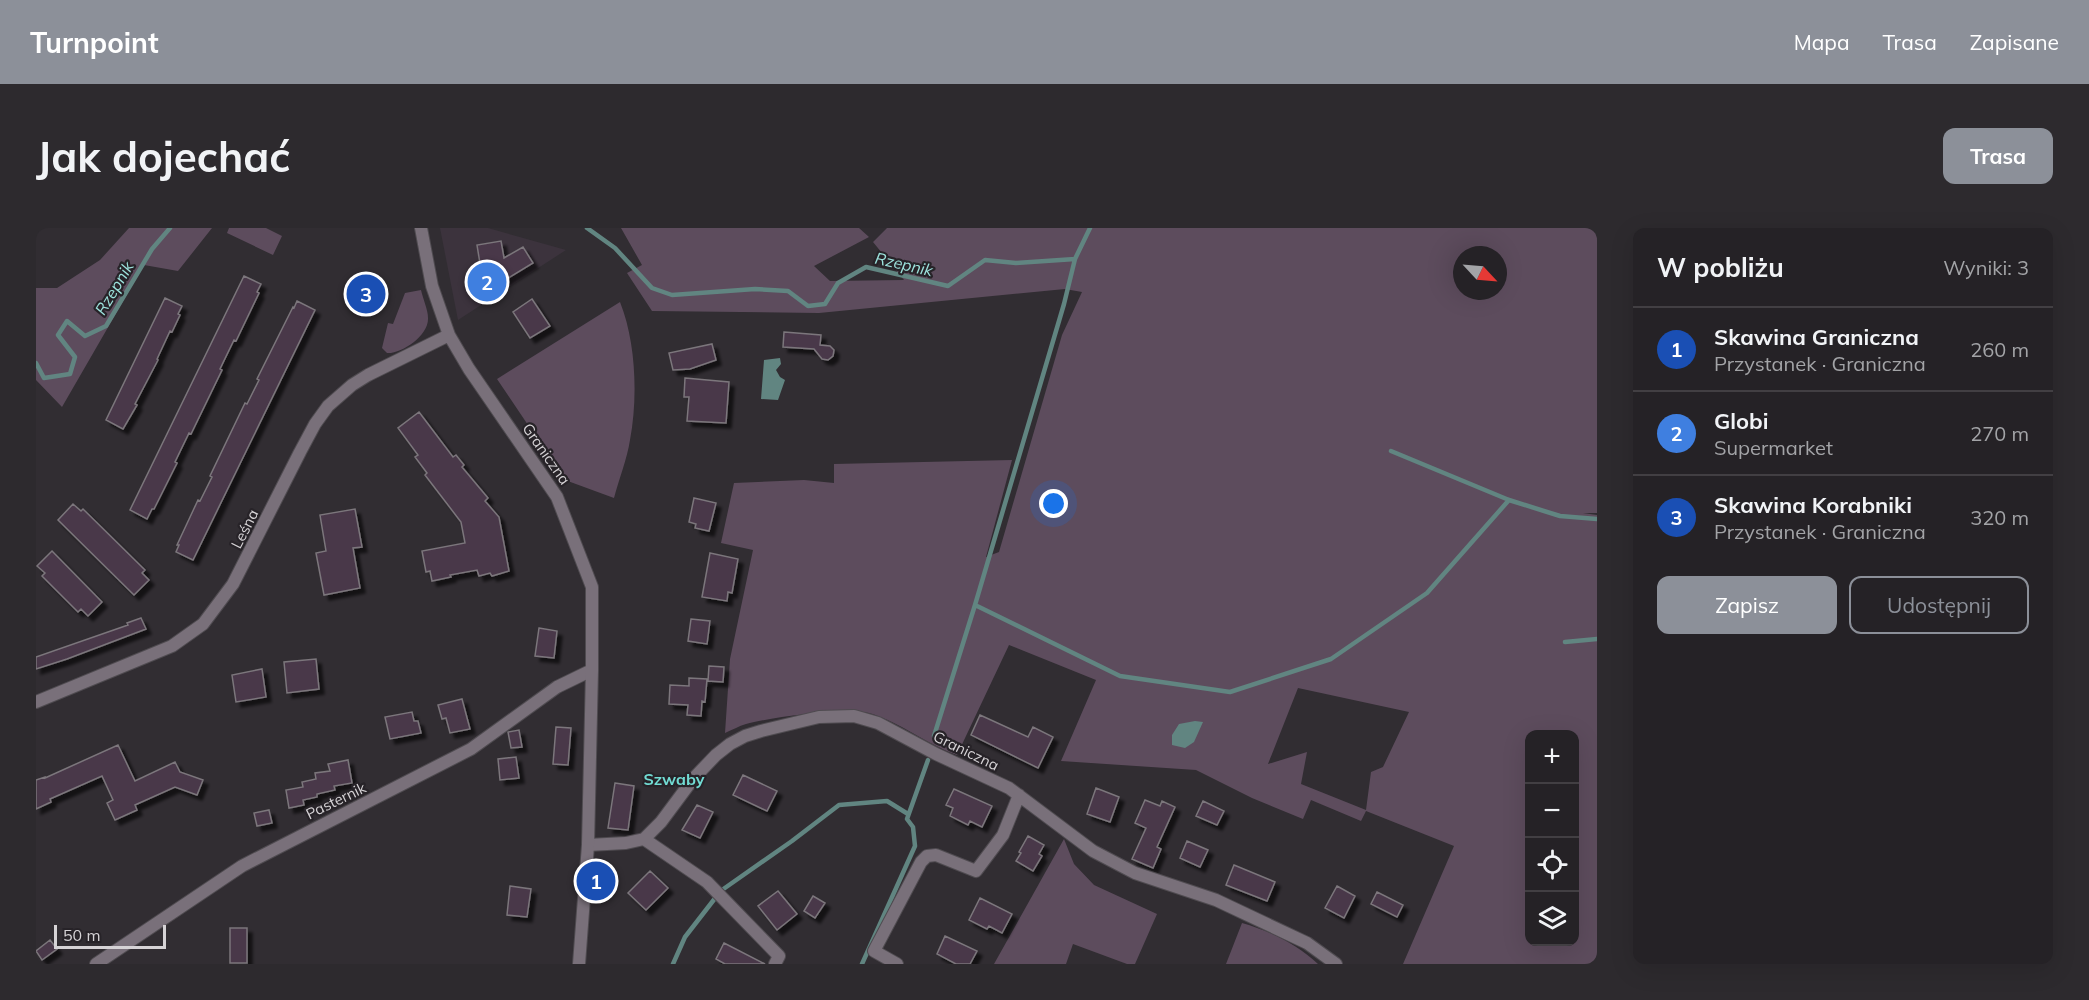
<!DOCTYPE html>
<html lang="pl">
<meta charset="utf-8">
<style>
body{margin:0;font-family:Mulish,sans-serif;background:#2d2a2e;color:#f1f3f6}
.controls{position:absolute;right:18px;bottom:18px;display:grid;overflow:hidden;border-radius:12px;box-shadow:0 6px 24px #0002}
.controls button{width:54px;height:54px;display:grid;place-items:center;padding:0;border:0;border-bottom:2px solid #423f43;background:#252226;color:#f1f3f6;font:30px sans-serif}
.compass{position:absolute;left:1417px;top:18px;width:54px;height:54px;border-radius:50%;background:#252226;box-shadow:0 6px 24px #0002;rotate:116deg}
.scale{position:absolute;left:18px;bottom:15px;width:112px;box-sizing:border-box;padding-left:6px;border:3px solid #d6d3d6;border-top:0;font-size:16px;line-height:21px;white-space:nowrap;color:#d6d3d6;-webkit-text-stroke:4px #272328;paint-order:stroke}
.you{position:absolute;left:1018px;top:276px;width:21px;height:21px;margin:-15px;border:4px solid #fff;border-radius:50%;background:#1a73e8;box-shadow:0 0 0 9px #1a73e833}
.badge{display:grid;place-items:center;width:39px;height:39px;border-radius:50%;background:#8c9099;color:#fff;font-size:20px;font-weight:700}
.pin{position:absolute;translate:-50% -50%;border:3px solid #fff;box-shadow:0 2px 6px #0006}
.list{margin:0;padding:0;list-style:none}
h2{display:flex;justify-content:space-between;align-items:center;height:78px;margin:0;padding:0 24px;font-size:26px}
h2 small{font-size:20px;font-weight:400;color:#a3a4a7}
.list li{display:grid;grid-template-columns:39px 1fr auto;gap:18px;align-items:center;box-sizing:border-box;height:84px;padding:0 24px;border-top:2px solid #423f43}
.list b{display:block;font-size:22px;white-space:nowrap}
.list p{margin:0;font-size:20px;white-space:nowrap;color:#a3a4a7}
.list em{font-size:20px;font-style:normal;color:#a3a4a7}
.actions{display:flex;gap:12px;padding:18px 24px}
.actions a{flex:1;padding:14px 0;border:2px solid #8c9099;border-radius:12px;text-align:center;font-size:21px;color:#8c9099}
.actions .main{background:#8c9099;color:#fff}
.icon{flex:none;width:33px;height:33px;fill:none;stroke:currentColor;stroke-width:2;stroke-linecap:round;stroke-linejoin:round}
.map{position:relative;flex:none;width:1561px;height:736px;overflow:hidden;border-radius:12px}
header{display:flex;align-items:center;gap:36px;box-sizing:border-box;height:84px;padding:0 30px;background:#8c9099;color:#fff}
header strong{font-size:28px}
nav{display:flex;gap:33px;margin-inline-start:auto;font-size:21px}
.intro{display:flex;align-items:center;justify-content:space-between;box-sizing:border-box;height:144px;padding:0 36px}
h1{margin:0;font-size:42px}
.button{padding:15px 27px;border-radius:12px;background:#8c9099;color:#fff;font-size:21px;font-weight:700}
main{display:flex;gap:36px;padding:0 36px}
aside{flex:1;background:#252226;border-radius:12px;box-shadow:0 6px 24px #0002}
.map>svg:first-child{display:block}
</style>
<header>
<strong>Turnpoint</strong>
<nav><a>Mapa</a><a>Trasa</a><a>Zapisane</a></nav>
</header>
<div class="intro"><h1>Jak dojechać</h1><a class="button">Trasa</a></div>
<main>
<div class="map">
<svg width="1561" height="736" viewBox="0 0 1561 736">
<defs>
<filter id="shadow"><feDropShadow dx="5" dy="5" stdDeviation="1.5" flood-color="#0009"/></filter>
</defs>
<rect width="100%" height="100%" fill="#312d32"/>
<!-- built -->
<path fill="#3c333d" d="M404,0H452L530,22L422,92Z"/>
<!-- green -->
<path fill="#5d4c5d" fill-rule="evenodd" d="M93,0H176L142,43L108,37L26,179L0,152V60H21L64,32Z
M193,0H230L246,8L237,27L191,5Z
M585,0H823L833,9L778,38L794,53L868,52L837,14L851,0H1561V285H1547L1561,287V736H1367L1418,618L1330,583L1325,593L1275,572L1267,591L1216,570L1160,542L1025,533L1060,452L973,417L921,527C890,516 864,494 833,485C809,479 736,489 710,496C703,498 696,502 689,505L694,431L717,322L685,315L698,255L768,252L798,255V236L976,232L950,329L963,324L1026,107L1046,64L1029,61L783,85L616,83L591,45L606,37ZM1426,27H1462V63H1426ZM1262,460L1373,484L1347,539L1335,544L1330,582L1265,556L1271,524L1232,536ZM1494,506H1538V714H1494Z
M385,62C387,71 392,82 392,90C393,107 366,126 351,125L346,120L352,95L357,96L369,65Z
M584,74C600,114 602,169 594,212C591,231 583,251 578,270L529,252L461,151Z
M1028,611L1038,636L1058,657L1121,686L1099,736H1091L1037,716L1030,736H958Z
M1206,695C1234,703 1261,716 1282,736H1190Z"/>
<!-- water -->
<path fill="#618581" d="M744,130L745,136L740,142L744,149L749,152L742,172L725,171L728,132Z
M1159,493L1167,494L1158,514L1149,520L1136,517V507L1143,496Z"/>
<g fill="none" stroke-linecap="round" stroke-linejoin="round">
<!-- stream -->
<path stroke="#618581" stroke-width="4.5" d="M551,0L579,20L616,60L636,67L719,61L752,63L772,78L789,76L802,55L830,39L912,58L949,32L980,35L1039,31L1054,0
M0,135L8,150L34,146L39,129L22,107L31,93L49,108L70,98L116,21L134,0
M1355,223L1473,272L1524,288L1561,291
M939,377L1084,448L1194,464L1295,431L1391,365L1473,272
M1529,414L1561,411
M898,508L939,377L1028,76L1039,31
M686,662L756,613L803,577L851,573L872,586
M637,736L649,709L680,669
M826,736L879,618L877,599L871,591L892,532"/>
</g>
<!-- building -->
<path fill="#49374a" stroke="#7b767b" stroke-width="1.5" filter="url(#shadow)" d="M465,13L468,30L487,19L497,35L451,63L443,50L446,48L441,17Z
M208,48L225,56L221,64L223,65L200,113L198,112L184,141L186,142L155,206L153,205L139,234L141,235L118,281H116L111,291L94,282Z
M129,70L146,78L142,86L144,87L136,104L134,103L121,131L122,132L99,176L101,177L87,201L70,192Z
M496,71L514,98L494,110L477,84Z
M261,73L279,82L157,332L140,324L143,317H141L162,272L164,273L176,249L174,248L209,175L211,176L223,152L221,151L257,79L258,80Z
M748,104L785,107L784,117L794,118L798,122L797,128L792,132L786,131L778,121L747,119Z
M676,116L680,132L654,141L637,142L633,125Z
M649,150L693,154L690,195L651,193L653,169H648Z
M383,184L417,229L420,227L428,237L426,239L452,270L449,273L463,289L473,343L456,348L454,345L443,348L441,342L414,347L415,349L396,353L394,343L390,344L386,323L429,315L425,294L389,247L391,245L379,229L382,227L362,200Z
M658,270L680,275L673,303L659,300L660,296L653,294Z
M37,276L45,283L47,281L109,342L106,345L113,352L98,367L22,292Z
M319,281L326,319L317,320L324,360L288,367L280,325L290,323L284,287Z
M16,323L66,374L52,388L45,381L42,384L6,348L9,345L1,338Z
M674,325L702,331L696,365L692,364L691,373L666,369Z
M105,390L110,401L31,431L0,441V429L92,397L91,395Z
M655,391L674,393L671,416L652,413Z
M503,400L521,403L518,430L499,428Z
M280,431L283,461L251,465L248,434Z
M673,438L688,439L687,454L672,453Z
M226,441L230,469L200,474L196,447Z
M653,450L671,451L669,474L666,473L665,488L651,487L652,477L633,476L634,457L653,458Z
M426,471L434,501L414,505L410,490L406,491L402,477Z
M376,484L378,493H382L385,505L354,511L349,489Z
M944,487L992,509L997,499L1017,509L1002,540L935,507Z
M520,499L535,500L532,537L517,536Z
M483,502L486,519L475,520L472,504Z
M82,517L99,553L139,534L144,544L167,552L161,567L139,559L99,577L101,582L79,592L71,575L77,572L66,548L14,571L15,574L0,581V552L9,549V550Z
M480,529L483,550L464,552L462,531Z
M312,532L316,555L298,558L299,562L281,566V569L267,572L268,577L253,580L250,562L267,559L266,554L280,551L279,545L294,543L292,536Z
M707,547L741,563L731,583L697,567Z
M579,555L598,558L592,602L572,600Z
M1060,560L1083,569L1074,594L1051,586Z
M918,561L956,578L946,599L934,593L932,597L914,588L917,580L910,577Z
M1109,572L1124,578L1126,573L1139,579L1121,619L1125,621L1117,640L1096,631L1110,600L1099,595Z
M1167,573L1188,583L1181,597L1160,588Z
M661,577L677,584L664,610L646,602Z
M233,582L236,595L221,598L218,585Z
M992,608L1008,617L1003,626L1006,628L997,643L980,633L985,625L983,624Z
M1151,613L1172,622L1164,639L1144,630Z
M1198,637L1239,654L1231,673L1190,657Z
M614,643L632,660L610,682L592,665Z
M474,658L495,661L491,689L471,687Z
M1301,658L1319,668L1308,690L1289,680Z
M742,663L761,686L741,702L722,678Z
M1341,664L1367,677L1361,689L1335,676Z
M777,668L789,675L779,690L768,683Z
M944,670L976,686L966,705L953,698L951,701L933,692Z
M194,700H211V735H194Z
M909,708L941,723L934,736H920L901,726Z
M14,712L21,721L6,732L0,723Z
M688,715L729,736H689L680,731Z"/>
<g fill="none" stroke-linecap="round" stroke-linejoin="round">
<defs>
<path id="minor" d="M608,611L671,654L743,728L739,736
M552,617L590,615L608,611L625,594L657,551L680,527L694,516L709,508L725,503L783,489L818,488L842,495L900,526L973,560L1057,623L1099,645L1180,672L1271,715L1300,736
M60,736L206,638L435,521L521,459L556,442
M861,736L838,723L885,634L891,628L900,627L940,643L967,607L983,567"/>
<path id="tertiary" d="M385,0L396,58L413,107L433,141L521,269L556,359V442L552,617L543,736
M0,474L136,418L167,396L197,356L264,224L279,196L292,178L316,157L332,147L413,107"/>
</defs>
<!-- minor casing -->
<use href="#minor" stroke="#4f4b50" stroke-width="14"/>
<!-- tertiary casing -->
<use href="#tertiary" stroke="#4f4b50" stroke-width="14"/>
<!-- minor -->
<use href="#minor" stroke="#79707a" stroke-width="12"/>
<!-- tertiary -->
<use href="#tertiary" stroke="#79707a" stroke-width="12"/>
</g>
<g text-anchor="middle" stroke-width="4.5" stroke-linejoin="round" paint-order="stroke">
<!-- street labels -->
<g font-size="15" fill="#d6d3d6" stroke="#272328">
<text transform="translate(510 226) rotate(55)" y="5">Graniczna</text>
<text transform="translate(209 301) rotate(-63)" y="5">Leśna</text>
<text transform="translate(930 523) rotate(26)" y="5">Graniczna</text>
<text transform="translate(300 573) rotate(-26)" y="5">Pasternik</text>
</g>
<!-- water labels -->
<g font-size="16" font-style="italic" fill="#9de3dd" stroke="#272328">
<text transform="translate(868 36) rotate(13)" y="6">Rzepnik</text>
<text transform="translate(78 60) rotate(-59)" y="6">Rzepnik</text>
</g>
<!-- neighbourhood labels -->
<g font-size="16" font-weight="bold" fill="#71dbd3" stroke="#272328">
<text x="638" y="557">Szwaby</text>
</g>
</g>
</svg>
<div class="controls">
<button>+</button>
<button>−</button>
<button><svg class="icon" aria-label="locate" viewBox="0 0 24 24"><circle cx="12" cy="12" r="6"/><path d="M12 2v4M12 18v4M2 12h4M18 12h4"/></svg></button>
<button><svg class="icon" aria-label="layers" viewBox="0 0 24 24"><path d="M12 4l9 5-9 5-9-5zM3 14l9 5 9-5"/></svg></button>
</div>
<svg class="compass" viewBox="-18 -18 36 36"><path d="M0-13l5 13h-10z" fill="#e53935"/><path d="M0 13l5-13h-10z" fill="#a3a4a7"/></svg>
<div class="scale">50 m</div>
<div class="you"></div>
<div class="pin badge" style="left:560px;top:653px;background:#1a4fb4">1</div>
<div class="pin badge" style="left:451px;top:54px;background:#3f7fe0">2</div>
<div class="pin badge" style="left:330px;top:66px;background:#1a4fb4">3</div>
</div>
<aside>
<h2>W pobliżu<small>Wyniki: 3</small></h2>
<ul class="list">
<li><span class="badge" style="background:#1a4fb4">1</span><div><b>Skawina Graniczna</b><p>Przystanek · Graniczna</p></div><em>260 m</em></li>
<li><span class="badge" style="background:#3f7fe0">2</span><div><b>Globi</b><p>Supermarket</p></div><em>270 m</em></li>
<li><span class="badge" style="background:#1a4fb4">3</span><div><b>Skawina Korabniki</b><p>Przystanek · Graniczna</p></div><em>320 m</em></li>
</ul>
<div class="actions"><a class="main">Zapisz</a><a>Udostępnij</a></div>
</aside>
</main>
